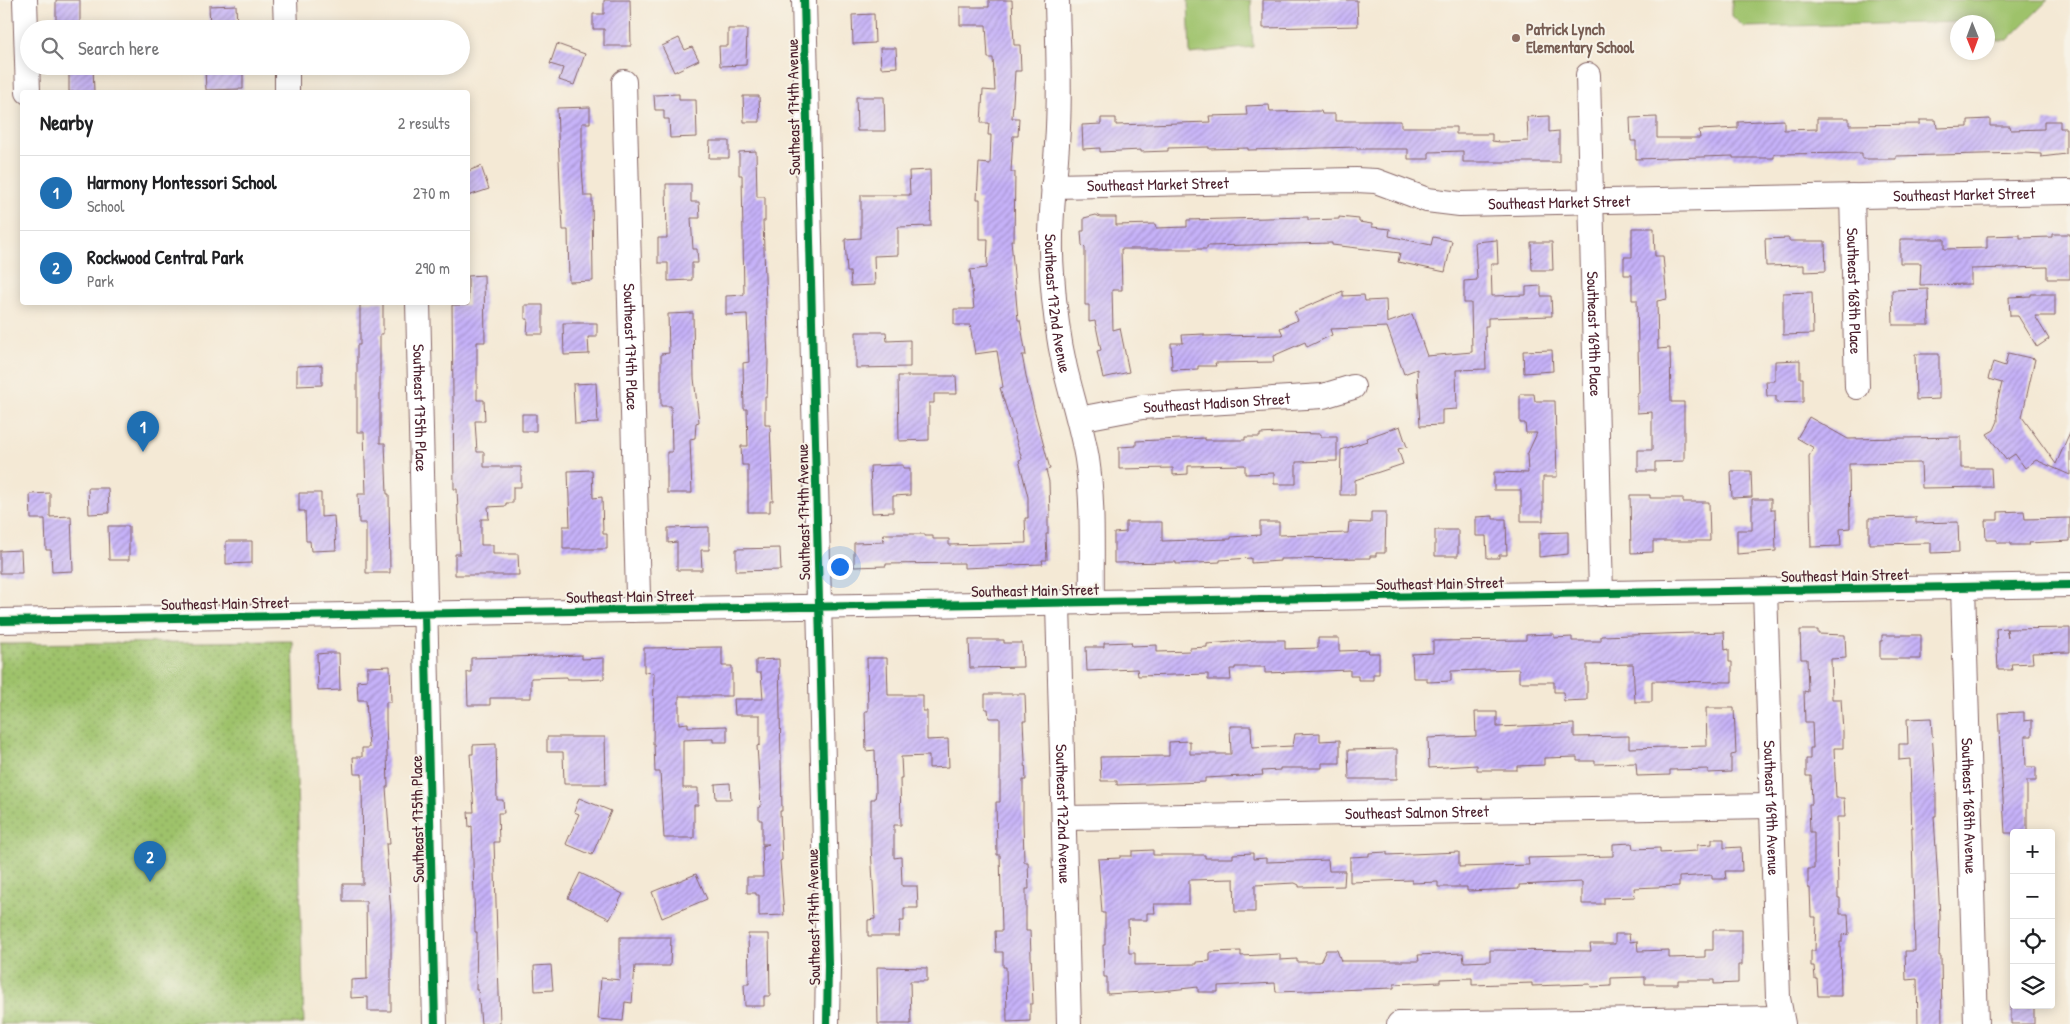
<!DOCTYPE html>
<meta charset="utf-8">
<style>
body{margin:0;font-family:"Patrick Hand",sans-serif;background:#f2f2f2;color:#202124}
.controls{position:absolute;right:15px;bottom:15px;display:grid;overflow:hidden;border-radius:5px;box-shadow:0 2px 12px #0003}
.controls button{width:45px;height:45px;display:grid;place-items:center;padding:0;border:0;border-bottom:1px solid #e0e0e0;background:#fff;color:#202124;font:25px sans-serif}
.compass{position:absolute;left:1950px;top:15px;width:45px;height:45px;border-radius:50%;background:#fff;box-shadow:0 2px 12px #0003;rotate:179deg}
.you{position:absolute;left:839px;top:566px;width:18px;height:18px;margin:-12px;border:4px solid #fff;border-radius:50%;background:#1a73e8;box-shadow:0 0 0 8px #1a73e833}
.badge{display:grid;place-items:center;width:32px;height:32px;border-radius:50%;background:#1f6fb2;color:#fff;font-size:16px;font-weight:700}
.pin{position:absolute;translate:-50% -41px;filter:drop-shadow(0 1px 2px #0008)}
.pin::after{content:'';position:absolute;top:26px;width:18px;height:15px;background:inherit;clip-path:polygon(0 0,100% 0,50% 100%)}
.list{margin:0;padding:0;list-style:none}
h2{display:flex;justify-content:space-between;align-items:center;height:65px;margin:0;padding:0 20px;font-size:21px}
h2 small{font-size:16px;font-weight:400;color:#757577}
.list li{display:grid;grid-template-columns:32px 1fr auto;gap:15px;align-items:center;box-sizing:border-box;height:75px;padding:0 20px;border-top:1px solid #e0e0e0}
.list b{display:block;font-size:19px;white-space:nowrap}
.list p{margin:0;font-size:16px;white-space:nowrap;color:#757577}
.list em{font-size:16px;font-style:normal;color:#757577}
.icon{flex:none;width:28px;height:28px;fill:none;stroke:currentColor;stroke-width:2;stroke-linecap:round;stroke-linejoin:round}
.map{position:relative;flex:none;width:2070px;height:1024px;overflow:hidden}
.search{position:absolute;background:#fff;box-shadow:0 2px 12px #0003;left:20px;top:20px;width:450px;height:55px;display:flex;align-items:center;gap:12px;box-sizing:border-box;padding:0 18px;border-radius:28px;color:#757577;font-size:19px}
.panel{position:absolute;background:#fff;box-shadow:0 2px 12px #0003;left:20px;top:90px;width:450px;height:215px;border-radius:5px}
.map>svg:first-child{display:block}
</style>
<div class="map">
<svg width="2070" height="1024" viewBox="0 0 2070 1024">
<defs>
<pattern id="park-dots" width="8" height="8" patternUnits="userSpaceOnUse" patternTransform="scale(1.25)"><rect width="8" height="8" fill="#9ec26b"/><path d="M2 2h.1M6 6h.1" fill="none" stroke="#839d58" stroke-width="1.8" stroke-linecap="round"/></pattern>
<pattern id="building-hatch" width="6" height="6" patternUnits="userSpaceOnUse" patternTransform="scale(1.25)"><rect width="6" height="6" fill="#c6b2f9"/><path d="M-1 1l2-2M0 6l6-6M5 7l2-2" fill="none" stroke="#a390ca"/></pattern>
</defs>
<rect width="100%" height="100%" fill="#f7f3e8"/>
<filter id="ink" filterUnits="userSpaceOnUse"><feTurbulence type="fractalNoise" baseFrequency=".02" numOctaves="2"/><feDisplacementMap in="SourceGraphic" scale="10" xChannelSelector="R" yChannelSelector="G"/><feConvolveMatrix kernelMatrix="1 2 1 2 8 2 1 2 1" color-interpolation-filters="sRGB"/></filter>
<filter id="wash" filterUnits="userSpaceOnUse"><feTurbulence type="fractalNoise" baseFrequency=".0096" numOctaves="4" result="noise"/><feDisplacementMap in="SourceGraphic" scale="20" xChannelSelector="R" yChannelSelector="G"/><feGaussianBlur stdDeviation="1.12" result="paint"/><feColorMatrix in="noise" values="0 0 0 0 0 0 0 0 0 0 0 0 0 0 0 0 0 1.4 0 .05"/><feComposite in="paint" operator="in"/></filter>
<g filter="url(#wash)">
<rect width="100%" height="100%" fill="#f4e9d5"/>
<!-- grass -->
<path fill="#9ec26b" stroke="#74704b" d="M1188,0H1251L1253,47L1190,54Z
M1732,0H2048L2008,40H1988V22H1969L1744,27L1732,16Z"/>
<!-- park -->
<path fill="url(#park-dots)" stroke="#74704b" d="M293,641L304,1024H0V644Z"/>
<g id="blocks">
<!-- building -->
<path fill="url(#building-hatch)" d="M56,0H80V29H56Z
M604,0H630L631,46H604V29H593V14H604Z
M989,0H1012L1014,45H1020L1021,71H1015L1012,118H1019L1018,136H1013L1011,172H1015L1014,240H1011L1018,320H1020L1026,355H1022L1028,386L1050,469L1046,470L1049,482L1050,517H1048V534H1046L1047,560H1042L1043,564L1008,565L1009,566L964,568V563L886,564V566L854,567V543L884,542L883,534H925V536H933V539H949V545L1026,543L1025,518H1028V497L1019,460L1022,459L1000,388L1003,387L997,351L975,354L970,325H954V309H974L970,270L987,268L988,239H980V199H977L979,163L990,164L991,135H988L989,123H981L983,90L995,91L993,58H988L986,25H960V7H989Z
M1263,0H1357L1358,26L1263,28Z
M236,5L237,26L210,27L209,6Z
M874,14L875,43L853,44L852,15Z
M728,29H747L746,65L720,66L719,46H728Z
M679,38L685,50L692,47L699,60L674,72L662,46Z
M557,44L585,54L574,85L559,80L563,68L550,64Z
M880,48H896L897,67L881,68Z
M69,66H93L94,92H69Z
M243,68V89L206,90L205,69Z
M679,94V100H696L697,137L670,138L669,119H664V110H655L654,95Z
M743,96H759L760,122H744Z
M856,97H884L885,131H857Z
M1269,105L1270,112L1321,111L1322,114H1335V121H1401V127H1456V134H1492V141L1500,142L1528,141L1527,117L1549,116V132L1559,131V162H1463V151L1429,152V159H1408V149H1357V147L1248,150V148L1209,149V147L1168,148V151L1141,152V150L1100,152V148L1083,149L1082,125L1101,124V118H1116V125L1210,122L1209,116L1247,115L1246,106Z
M590,107V123H582V168L584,196H592L593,281L569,282L568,230H563L562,210H561L557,108Z
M1657,117V138H1700L1699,130L1738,128V122L1784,120V130L1817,129V118H1849V125L1920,124V120H1936L1937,128L1968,127V120L1990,119V126H2010L2011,130L2044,129V121H2060V128H2066V154L2041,157V154L2024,153L1896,156V159H1862V153L1774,154V158H1733V156L1636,159V141H1631L1630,118Z
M710,141H729V158H709Z
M756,151L757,197H765V221H763L768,362L767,397H765V425H770L773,501H770V512H748V465H742L741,446H748L747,409H744L743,363L749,362L747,314L726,315V296L744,295L742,175H739V152Z
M481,166L489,189L468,196V171Z
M930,170L931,226L898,227V255L874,256L875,285L851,286L850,272H847L845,239L861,238V195H910L909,171Z
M666,184H691V202H699L700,218H691L693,249H697L698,263H692V280L668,281V263H658V238H667Z
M1096,215L1100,217H1116V225L1155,224L1156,228L1187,227V220L1308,217V220L1339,219V217L1359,219V222L1372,224V227L1390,229L1389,236L1431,245L1433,237L1452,241L1445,272L1398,262L1400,253L1332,245V243L1207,246V249H1121L1122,290H1112L1113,330L1120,328L1129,372L1103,378L1097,351L1101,350L1095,321L1089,322V305H1085V248L1082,245L1081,231H1084V218Z
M1632,228H1654L1655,256H1663L1667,299L1657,301L1658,349L1670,348L1671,402H1684V461L1655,462V471H1638V450H1652V412L1637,413V393H1639L1637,300H1632V275H1624V257H1632Z
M2052,234H2070V279H2047V267L1971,269V284L1920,285L1921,263H1900V239H1944V249L1987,248V236L2020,235V238L2052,237Z
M1789,238V241H1825L1826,271L1804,272V265L1766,266L1765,239Z
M1497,240L1498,264H1491L1492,296L1526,295V287L1541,286V296H1551L1552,316L1488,318V326H1485L1486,369L1456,370L1457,409L1442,410V425L1420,426L1417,369L1404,374L1387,327L1330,329L1332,335L1307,347L1305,342L1273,356L1274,362L1215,363L1216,366H1198V369L1172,370L1171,343H1183L1182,335L1204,334V336L1283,335L1280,328L1298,320L1294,312L1343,291V296L1364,295L1365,301L1386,300L1387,323L1412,314L1427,356L1472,352L1471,303H1464V281L1477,280L1475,242Z
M1531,242H1552L1553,270H1532Z
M484,275L485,342H477V400H484L485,421H475L477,452H484V467H521V487H513V503H506V506L488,507L489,519H481V545H493V554H518L519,575H455V554H460L457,489H454L452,305H468V276Z
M1928,289L1929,325H1893L1892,290Z
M1812,292L1813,334L1783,335V293Z
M2031,294H2055V316H2035L2049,339L2037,347L2018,316H2010L2009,297L2031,296Z
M360,302H383V334H380V443H385L387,494H389L390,573H366V523H359L358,494H366L364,432H357V345H360Z
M525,305H543V334H527L528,319H525Z
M693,313L694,378L699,422L696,423L695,438L690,439L692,493H667V452H672L671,406H661V354L669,353L668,314Z
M563,323H597V337H588L589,354L564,355Z
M856,332H886L887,341L910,340V367L856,368Z
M1552,350L1553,371L1524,373L1523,351Z
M2008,353L2035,359L2022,417L2056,464L2070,432V475L2036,460L2025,468L2015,454L2006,460L1987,434L1994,430L1998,421L1997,402L2002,383L1988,379L1993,362L2005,366Z
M1915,354H1939V399L1916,400Z
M1800,360V378H1803V402L1776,403V396H1767L1766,381H1775V361Z
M322,365V385L297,386V366Z
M898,376H956L957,394H934V403H929V440L899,441Z
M596,383L598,423L575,424L573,384Z
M1520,394H1534L1535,401H1555L1557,477H1543V521H1521V490H1494V472L1528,473L1527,455L1537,433H1526L1525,423H1520Z
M522,414H536V431H522Z
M1809,417L1848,439L1961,437V468H1991L1992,487L1922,488L1921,463L1849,464L1850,528L1840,529L1841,546L1811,547L1809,456L1814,448L1797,438Z
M1400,426L1407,447L1398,449L1403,464L1355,480V495H1340L1341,450L1367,441L1366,438Z
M1278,433L1321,434V437H1337V461L1296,462V484H1274V473L1245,474V465L1188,466V474L1173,475V468L1119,469V447L1136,446V441L1205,438V440H1245V437H1260V434Z
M903,465V468H910V495L893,496V512L872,513L870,466Z
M592,470L593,498L602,497L603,534H607V549H563V526H570L568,471Z
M1731,471H1751L1752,497L1732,498Z
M88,488H108L109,513L89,514Z
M50,493V517L71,516L73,571L52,572L51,550H46L45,519H31L30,494Z
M299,493H321V517L334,516L336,550L311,551L310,541H306L305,511H299Z
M1630,495H1650V498H1683V502H1709L1710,541H1653V552L1631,553Z
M1752,499H1771V510H1775L1776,551L1737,554V530H1752Z
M2024,511L2025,519L2070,518V541L2028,543L2029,545H2011V543H1997V540H1986L1985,520H1998V512Z
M1371,512H1386L1385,553H1376V556H1370V558L1280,559V561L1251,563V558L1220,560V562L1176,564V562L1114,563V533L1126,532V522H1162V541L1231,539V537L1260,535V522H1279V535L1348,533L1349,522L1371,523Z
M1493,516V519H1506L1507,555H1499V558H1487L1486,536H1476V517Z
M1916,517V523L1958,522L1959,552L1931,553V543L1869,544V518Z
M108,526H129V560H109Z
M709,527V550H701L702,570H677V542L668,543V528Z
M1435,530H1458V556H1435Z
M1568,532V554L1539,557V533Z
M226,541H252V563L226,564Z
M780,548L781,570L736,571V549Z
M21,550L22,573H0V551Z
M2006,628L2008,638L2007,629L2070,628V652L2032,653L2033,663L2011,664L2012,670H1998L1996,629Z
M1800,630H1818V634L1845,635L1846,658L1831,659L1832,699H1841L1843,732V748H1834L1836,798H1844L1845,817H1837L1838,898H1840V914H1848L1849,934L1842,935V942H1840L1841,996H1818L1817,979H1815L1814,966H1811V951H1815L1816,917H1811L1810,888H1808V869H1814V832H1810L1809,804H1812L1811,776H1806V759H1810V748H1813L1812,722H1805L1804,691L1808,692L1807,659H1801Z
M1724,632L1725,650L1729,649V662H1732V682L1652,681V702H1635L1633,664L1587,665V700L1564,701L1563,692H1554V682H1519V669L1451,671V681L1427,682V678H1413L1412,654L1433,653V641L1526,640V635L1554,634V638L1572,637V641H1601V636Z
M1882,635H1921V659H1880V641H1882Z
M1318,638H1339V651L1369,650L1368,653H1379V674H1373V680H1358V676H1350V670L1265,673V667H1235V669H1230L1231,680H1208V674L1138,676L1137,669L1087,671L1086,647H1104V643L1131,642L1132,646L1157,645V652L1190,651V648L1207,647V644L1258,640H1285V649L1318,648Z
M969,640H1004V643H1022L1023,667L970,668Z
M722,647V666H732V696H679V724L688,723V727L727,726V742H713V739L683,740V788H698V805H694V838H664L660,772H655L654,744H653L654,673L644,672V648Z
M328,653H339L340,690L318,691L317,654Z
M582,655V659L604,658V679L581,680V679H567V677L531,678V698H490V705H468L467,672H471V658Z
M867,658H887L888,695H923V711H927V740L948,739L949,767L929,768V756L901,757L902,778H900L901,825H894V858L901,857L902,886H917L918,908H904V921H900L899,936H868V920L875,919L871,847V799H875L876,792L875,750L866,751L865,711H868Z
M779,659L782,811H780L782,860L780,861L784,915L759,916V895H756V893H747V877H763L762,846L769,844H762V820H759V807H761L757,746L760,745V715H735L734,699H763L761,673H756V660Z
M390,666L391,702H386V721L388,787H386L390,844H386L391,914V1011H368V997L351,998V980L367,979L366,901H343V884H363L362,774H354L353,757H362V748H369L366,700H358L357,681L367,680V667Z
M985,694H1025L1026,721H1023L1026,780H1023V820L1024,862H1028L1029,889H1026V931H1030L1033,1004H1030V1021L1007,1022L1006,967H1003V952H996L995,931H1002L1000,855H997L996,802H1000V718H989L988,709H985Z
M1706,708H1734L1736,754L1731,755V772L1708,773V769L1670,770V775L1637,776L1636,763L1595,764V761H1577V757L1544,758V765L1517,766V770H1477V765L1429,768L1428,738L1476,736L1475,712H1497V727L1574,724V737L1629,736V748L1707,746Z
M2024,712V721L2032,720V736H2025L2026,767H2036V781H2027V833H2005L1998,713Z
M1931,718L1936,791V816H1934L1940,916L1939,956H1941L1942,1024H1918L1917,979L1906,980L1905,951H1915L1910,759L1899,760V744H1908L1907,719Z
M1230,726H1251L1252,748L1293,746L1295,734L1320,733V741L1340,740V763H1322V768H1280V770L1262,771L1263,775L1205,778V782L1117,785V781H1101L1100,757L1169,756V742L1190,741V754H1231Z
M547,737H605L606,784H564L563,752H547Z
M496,744L497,800H503L504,813H498L499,842H494L500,1024H481L478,990H476L477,932H475L472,826L469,827L468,812H474L470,754H473V745Z
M1397,749V779H1349L1348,750Z
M730,783L731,799H716L715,784Z
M579,798L611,811L592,855L566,844L579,814L574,812Z
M1712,839H1724V848L1741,847L1742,871H1725L1726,879H1712V875L1679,877V886L1634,888L1635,897L1604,898V904H1582V882L1519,885V889L1467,891V887H1438V882L1412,883V880L1350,882V857L1369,856V853L1387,852V855L1459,852V867L1529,865L1528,858L1613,856V844L1632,843L1633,849L1660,848V853L1697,851V845L1712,844Z
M1153,850V855H1205V858H1233V854L1253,853V859L1266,858V862L1328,860L1329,871H1345L1344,886L1299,887V885L1295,883L1255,885V912H1235L1234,879L1189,880V904H1154L1155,913H1147V920H1128L1129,953H1135V965L1197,964V962L1210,961V952L1241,951V956L1280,954V960L1297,959V962H1320L1326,950H1337L1341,961H1419L1418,955L1463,953L1464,962L1490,961V950L1591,951L1590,944H1615V934H1629L1630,942L1637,941L1638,951L1669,950V958L1705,957V950H1713V930H1742V965H1738V983L1714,984V980H1678V984H1645V977L1611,978V986L1591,987L1590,984L1532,986V983L1472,985V978L1440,979V982L1394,984V988L1276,992L1275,983L1218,986V992H1198V987L1162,991L1107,994V977H1104L1103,945H1105V913H1102L1098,859L1120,858V856H1132V851Z
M580,873L623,894L610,919L568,898Z
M696,874L707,899L662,918L652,892Z
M748,934H769L770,996H764V1006H745L744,984H749Z
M620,937H671L670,966H635L632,1003L625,1002L623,1021L598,1019L601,978L620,980Z
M551,965L553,990L535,991L534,966Z
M877,967L927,968V981H910L911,1024H878Z
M2011,1005H2034V1024H2011Z"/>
</g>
</g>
<g filter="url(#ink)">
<use href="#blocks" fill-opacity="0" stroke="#866666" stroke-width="1"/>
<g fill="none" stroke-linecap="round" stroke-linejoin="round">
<defs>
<g id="minor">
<path d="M25,0L28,92"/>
<path d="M285,0L286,29"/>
<path d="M804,0L828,964L827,1024"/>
<path id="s1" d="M1057,2C1058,44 1060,85 1058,127C1056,176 1048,225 1052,274C1054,305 1058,337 1065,368C1072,398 1082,428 1087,459C1094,506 1091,555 1092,603"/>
<path d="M287,66V92"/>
<path id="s2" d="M1588,75L1601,594"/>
<path id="s3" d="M624,82L638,596L632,610"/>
<path id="s4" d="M1053,186L1356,180L1376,181L1427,200L1460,204L2070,192"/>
<path id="s5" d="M1852,196L1857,387"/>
<path id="s6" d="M418,302L435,1024"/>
<path id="s7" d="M1079,419L1142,407L1323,396L1353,387"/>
<path id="s8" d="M1963,587L1976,1024"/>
<path id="s9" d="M1765,590L1778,998L1783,1024"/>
<path id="s10" d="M1058,604L1069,1024"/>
<path d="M0,621L2070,585"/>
<path id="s11" d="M1065,818L1771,806"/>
<path d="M1399,1024L1780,1018"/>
</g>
</defs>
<!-- minor casing -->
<use href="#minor" stroke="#866666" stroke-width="26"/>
<!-- minor -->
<use href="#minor" stroke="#fff" stroke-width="24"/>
<defs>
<path id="cycleway" d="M804,0L828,964L827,1024
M425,614L435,1024
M0,621L2070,585"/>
</defs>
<!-- cycleway casing -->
<use href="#cycleway" stroke="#f7f3e8" stroke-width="11"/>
<!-- cycleway -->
<use href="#cycleway" stroke="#00873e" stroke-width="8"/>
</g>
</g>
<!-- markers -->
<circle fill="#8d6e63" stroke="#f7f3e8" stroke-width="2" cx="1516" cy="38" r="5"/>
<g text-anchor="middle" stroke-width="4" stroke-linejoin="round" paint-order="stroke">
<!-- education labels -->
<g font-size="16" font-weight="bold" fill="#785e54" stroke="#f7f3e8" text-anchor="start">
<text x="1526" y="35">Patrick Lynch<tspan x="1526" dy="18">Elementary School</tspan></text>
</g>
<!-- street labels -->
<g font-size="16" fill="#4a1f2b" stroke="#f7f3e8">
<text transform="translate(793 107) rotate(-91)" y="6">Southeast 174th Avenue</text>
<text dy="6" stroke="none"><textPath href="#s4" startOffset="105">Southeast Market Street</textPath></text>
<text dy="6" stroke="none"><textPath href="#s4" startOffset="915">Southeast Market Street</textPath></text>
<text dy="6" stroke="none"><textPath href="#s4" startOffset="510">Southeast Market Street</textPath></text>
<text dy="6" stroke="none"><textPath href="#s5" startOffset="95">Southeast 168th Place</textPath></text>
<text dy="6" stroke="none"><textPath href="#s1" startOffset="302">Southeast 172nd Avenue</textPath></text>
<text dy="6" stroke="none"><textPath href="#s2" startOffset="259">Southeast 169th Place</textPath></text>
<text dy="6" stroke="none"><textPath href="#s3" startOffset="265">Southeast 174th Place</textPath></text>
<text dy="6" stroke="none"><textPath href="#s7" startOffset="139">Southeast Madison Street</textPath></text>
<text dy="6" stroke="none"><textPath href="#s6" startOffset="106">Southeast 175th Place</textPath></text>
<text transform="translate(803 512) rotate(-91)" y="6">Southeast 174th Avenue</text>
<text transform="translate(1845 575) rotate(-1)" y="6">Southeast Main Street</text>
<text transform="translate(1440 583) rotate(-1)" y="6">Southeast Main Street</text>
<text transform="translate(1035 590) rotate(-1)" y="6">Southeast Main Street</text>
<text transform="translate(630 596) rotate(-1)" y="6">Southeast Main Street</text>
<text transform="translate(225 603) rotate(-1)" y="6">Southeast Main Street</text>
<text dy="6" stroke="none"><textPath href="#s8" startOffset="219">Southeast 168th Avenue</textPath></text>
<text dy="6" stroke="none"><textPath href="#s9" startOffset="218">Southeast 169th Avenue</textPath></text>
<text dy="6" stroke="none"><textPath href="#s11" startOffset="352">Southeast Salmon Street</textPath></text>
<text dy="6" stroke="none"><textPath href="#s10" startOffset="210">Southeast 172nd Avenue</textPath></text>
<text transform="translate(417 819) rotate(-91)" y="6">Southeast 175th Place</text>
<text transform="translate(813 917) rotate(-91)" y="6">Southeast 174th Avenue</text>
</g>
</g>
</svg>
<div class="controls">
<button>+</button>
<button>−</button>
<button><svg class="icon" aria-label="locate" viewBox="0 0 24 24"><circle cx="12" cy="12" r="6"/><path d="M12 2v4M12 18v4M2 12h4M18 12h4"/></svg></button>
<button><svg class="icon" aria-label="layers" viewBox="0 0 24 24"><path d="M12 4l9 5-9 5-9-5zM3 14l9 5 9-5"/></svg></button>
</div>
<svg class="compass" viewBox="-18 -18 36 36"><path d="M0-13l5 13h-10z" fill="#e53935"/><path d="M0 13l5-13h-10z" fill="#757577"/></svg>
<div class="you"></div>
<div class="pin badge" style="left:143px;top:452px">1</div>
<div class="pin badge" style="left:150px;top:882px">2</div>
<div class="search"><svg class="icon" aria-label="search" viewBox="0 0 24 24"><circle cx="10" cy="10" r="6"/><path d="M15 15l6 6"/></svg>Search here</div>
<section class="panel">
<h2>Nearby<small>2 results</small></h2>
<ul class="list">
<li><span class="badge">1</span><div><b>Harmony Montessori School</b><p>School</p></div><em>270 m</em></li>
<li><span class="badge">2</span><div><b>Rockwood Central Park</b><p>Park</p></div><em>290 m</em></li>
</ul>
</section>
</div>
